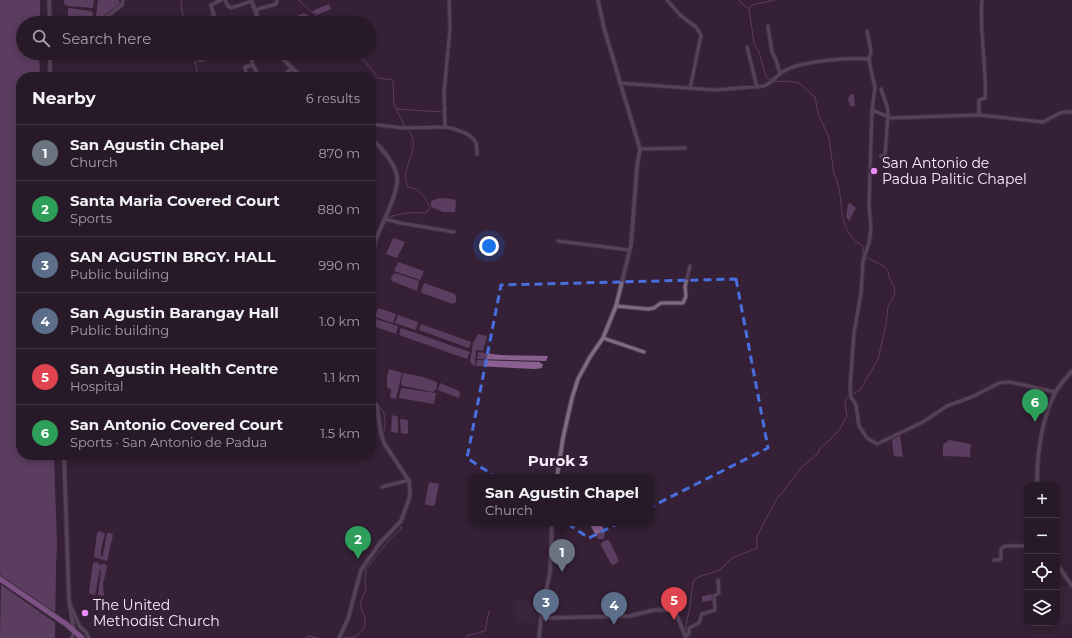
<!DOCTYPE html>
<meta charset="utf-8">
<style>
body{margin:0;font-family:Montserrat,sans-serif;background:#342635;color:#f1f3f6}
.controls{position:absolute;right:12px;bottom:12px;display:grid;overflow:hidden;border-radius:8px;box-shadow:0 2px 6px #0003}
.controls button{width:36px;height:36px;display:grid;place-items:center;padding:0;border:0;border-bottom:1px solid #443846;background:#281929;color:#f1f3f6;font:20px sans-serif}
.you{position:absolute;left:489px;top:246px;width:14px;height:14px;margin:-10px;border:3px solid #fff;border-radius:50%;background:#1a73e8;box-shadow:0 0 0 6px #1a73e833}
.badge{display:grid;place-items:center;width:26px;height:26px;border-radius:50%;background:#ec8cfa;color:#fff;font-size:13px;font-weight:700}
.pin{position:absolute;translate:-50% -33px;filter:drop-shadow(0 1px 2px #0008)}
.pin::after{content:'';position:absolute;top:21px;width:14px;height:12px;background:inherit;clip-path:polygon(0 0,100% 0,50% 100%)}
.popup{position:absolute;left:470px;top:474px;width:184px;height:52px;box-sizing:border-box;display:grid;place-content:center;border-radius:8px;background:#281929;filter:drop-shadow(0 1px 3px #0005);font-size:13px;white-space:nowrap;color:#a5a0a8}
.popup b{font-size:15px;color:#f1f3f6}
.popup::after{content:'';position:absolute;left:50%;top:100%;margin-left:-8px;border:8px solid transparent;border-top-color:#281929}
.list{margin:0;padding:0;list-style:none}
h2{display:flex;justify-content:space-between;align-items:center;height:52px;margin:0;padding:0 16px;font-size:17px}
h2 small{font-size:13px;font-weight:400;color:#a5a0a8}
.list li{display:grid;grid-template-columns:26px 1fr auto;gap:12px;align-items:center;box-sizing:border-box;height:56px;padding:0 16px;border-top:1px solid #443846}
.list b{display:block;font-size:15px;white-space:nowrap}
.list p{margin:0;font-size:13px;white-space:nowrap;color:#a5a0a8}
.list em{font-size:13px;font-style:normal;color:#a5a0a8}
.icon{flex:none;width:22px;height:22px;fill:none;stroke:currentColor;stroke-width:2;stroke-linecap:round;stroke-linejoin:round}
.map{position:relative;flex:none;width:1072px;height:638px;overflow:hidden}
.search{position:absolute;background:#281929;box-shadow:0 2px 6px #0003;left:16px;top:16px;width:360px;height:44px;display:flex;align-items:center;gap:10px;box-sizing:border-box;padding:0 14px;border-radius:22px;color:#a5a0a8;font-size:15px}
.panel{position:absolute;background:#281929;box-shadow:0 2px 6px #0003;left:16px;top:72px;width:360px;height:388px;border-radius:16px}
.map>svg:first-child{display:block}
</style>
<div class="map">
<svg width="1072" height="638" viewBox="0 0 1072 638">
<rect width="100%" height="100%" fill="#352137"/>
<!-- built -->
<path fill="#402743" d="M1057,587H1071L1072,589V625H1058Z
M514,599L543,603L539,624L515,621L516,612H512Z"/>
<!-- water -->
<path fill="#8a6090" d="M0,0H40V23H23V53H39L40,77H21V455H54L57,543L56,566L55,638H0L1,588L0,569Z
M64,0H94L93,8L68,6L64,4Z
M98,0H119L120,4L108,13L98,23H95Z
M329,4L331,9L317,15L312,11Z
M68,8L91,11L93,13V23H82L70,21L68,19Z
M304,13L309,16V17L295,23H286V20Z
M852,94L854,95L855,106H850L848,99L849,96Z
M440,198L453,199L456,201L455,212H443L431,207V201Z
M850,203L856,208L849,221L846,217L848,204Z
M393,238L405,242L397,258L386,254Z
M398,262L424,271L420,280L394,271Z
M395,273L419,281L417,291L392,281L391,278L393,274Z
M424,283L455,294L456,297V302L453,304L422,293L421,291Z
M378,308L396,314L393,323L375,317Z
M398,315L418,322L416,330L395,323Z
M376,319L398,326L396,334L373,326Z
M421,324L471,342L469,348L419,330Z
M401,328L470,352L467,359L399,335Z
M478,334L487,336L483,351L476,350L475,367L470,362L473,343Z
M478,352L500,355L548,356L546,361L477,359Z
M477,360L540,362V363L543,364L542,368L535,369L476,366Z
M389,369L402,373L396,399L390,398L391,390L387,387V377Z
M403,373L423,377L437,382V388L433,392L403,386L401,384Z
M440,383L459,391L460,393L459,398L438,390Z
M401,388L436,393L434,404L399,398Z
M392,415L398,417V433L391,432Z
M400,419L407,420L408,421V433L407,434L401,433Z
M900,435L903,457L894,456L892,440Z
M949,440L971,444L970,457L943,456V445Z
M429,482L439,484L435,504L433,506L426,505L425,503Z
M595,523H601L605,532L604,539H598L590,525Z
M100,531L105,534L101,549V557L103,555L107,533H110L113,535L107,561L94,557L97,533Z
M607,540H609L619,561L614,565L611,564L601,545V543Z
M94,562L99,563L100,566L102,564H105L107,567L103,584L104,596L98,595L101,570L100,569L95,595L90,594L89,592L93,563Z
M713,594V600L702,602V596Z"/>
<!-- pier -->
<path fill="#352137" d="M0,575L8,582L57,616V624L0,584Z"/>
<g fill="none" stroke-linecap="round" stroke-linejoin="round">
<!-- stream -->
<path stroke="#8a6090" stroke-width="1" d="M182,0L181,6L185,23
M298,0L320,19L333,16L338,23
M739,0L742,4L749,9
M194,53L198,77
M353,53L364,60L378,78L393,80L394,105L405,126
M770,80L766,77L760,55L754,43L749,9L752,5L775,0
M773,82L787,81L799,83L815,97L818,113L829,138L834,174C847,200 833,229 864,247L862,254L864,255
M397,109L443,112
M387,218C399,213 413,212 426,213L430,208C426,198 420,188 408,187C398,167 424,149 408,129
M371,265L379,237L386,221
M371,392L376,402
M378,405C387,412 386,425 383,435
M686,633V624L689,612L693,583L695,579L701,576L720,570L732,558L757,548V536L776,500L801,468L817,454L821,447L830,440L839,430L847,416L845,403L847,397L860,390L878,359L886,325L888,306L894,296L895,289L889,277L888,271L883,266L866,257
M306,638L308,636L318,638
M344,638L355,637L363,630L365,625V618L360,605L363,596L366,590L365,580L366,569L390,539L402,528L399,526
M466,638L467,636L485,631L489,611"/>
<defs>
<path id="minor" d="M225,0L228,6L231,8L252,1
M667,0L680,15L696,27L701,35L690,89
M255,10L276,4L277,0
M105,23L104,19L106,17L122,5L123,0
M197,23L214,16L211,5L221,0
M768,26L772,52L776,60L780,74
M867,31L871,51L869,59L871,71L875,87L872,110L869,205L871,228L869,243L863,261L861,293L854,333L850,387L851,397L856,405L859,426L867,438L877,444L923,422L947,406L974,396L999,383L1010,382L1055,392
M747,47L757,87
M200,60L224,53
M253,65L259,77
M247,77L245,67L253,65L251,58L276,53
M281,77L293,68
M619,83L715,90L764,86C772,83 777,75 784,71C802,61 849,57 869,59
M872,110L891,118L979,115L1043,122L1060,113L1065,112H1072
M979,115V100L985,98C987,65 979,33 982,0
M371,124L402,128L445,127L444,92L450,29L449,0
M445,127C453,128 470,133 475,141C477,145 477,150 477,154
M640,149L685,148
M881,156H885L888,114L887,106L881,89
M384,219L401,223L454,232
M558,241L629,250
M616,306L648,309L654,308L661,303H683L686,296L685,287L690,266
M603,338L644,352
M382,487L409,480
M994,560H999L1001,558V549L1005,546H1027
M70,604L80,627L86,632L89,638
M685,635L689,634V628L699,623L702,614L715,610L714,596L719,593L718,580
M72,638L74,632"/>
<path id="tertiary" d="M49,0L50,23
M251,0L260,23
M50,53V77
M277,53L301,77
M371,138C381,147 394,162 397,176C400,194 376,233 371,253
M64,455L69,600L74,631
M557,477L563,438L572,398L578,379L590,357L603,338L616,306L631,245L637,167L640,149L604,28L598,0
M1037,485C1037,454 1041,421 1055,393C1059,385 1066,378 1072,371
M1057,564L1072,586
M541,618L630,616L654,610H673L675,611L686,638
M339,638L348,619L361,570L380,543L401,521L409,499L410,491L409,481L384,443L381,434L377,406L371,399
M539,638L541,618L550,572L552,523"/>
<path id="trunk" d="M0,579L66,624L82,638"/>
</defs>
<!-- minor casing -->
<use href="#minor" stroke="#513f53" stroke-width="5"/>
<!-- tertiary casing -->
<use href="#tertiary" stroke="#513f53" stroke-width="5.5"/>
<!-- trunk casing -->
<use href="#trunk" stroke="#513f53" stroke-width="7"/>
<!-- minor -->
<use href="#minor" stroke="#806983" stroke-width="3"/>
<!-- tertiary -->
<use href="#tertiary" stroke="#806983" stroke-width="3.5"/>
<!-- trunk -->
<use href="#trunk" stroke="#d48cdf" stroke-width="5"/>
</g>
<!-- marked area -->
<path d="M0 0H1072V638H0ZM736,279L768,448L589,538L467,458L501,285Z" fill="#352137" fill-opacity=".55" fill-rule="evenodd"/>
<path fill="none" stroke="#496edf" stroke-width="3" stroke-dasharray="8 5" stroke-linejoin="round" d="M736,279L768,448L589,538L467,458L501,285Z"/>
<!-- markers -->
<g fill="#ec8cfa" stroke="#352137" stroke-width="1.5">
<circle cx="874" cy="171" r="4"/>
<circle cx="85" cy="613" r="4"/>
</g>
<g text-anchor="middle" stroke-width="4" stroke-linejoin="round" paint-order="stroke">
<!-- poi labels -->
<g font-size="14" fill="#f9ecfb" stroke="#352137" text-anchor="start">
<text x="882" y="168">San Antonio de<tspan x="882" dy="16">Padua Palitic Chapel</tspan></text>
<text x="93" y="610">The United<tspan x="93" dy="16">Methodist Church</tspan></text>
</g>
<!-- neighbourhood labels -->
<g font-size="15" font-weight="bold" fill="#f9ecfb" stroke="#352137">
<text x="558" y="466">Purok 3</text>
</g>
</g>
</svg>
<div class="controls">
<button>+</button>
<button>−</button>
<button><svg class="icon" aria-label="locate" viewBox="0 0 24 24"><circle cx="12" cy="12" r="6"/><path d="M12 2v4M12 18v4M2 12h4M18 12h4"/></svg></button>
<button><svg class="icon" aria-label="layers" viewBox="0 0 24 24"><path d="M12 4l9 5-9 5-9-5zM3 14l9 5 9-5"/></svg></button>
</div>
<div class="you"></div>
<div class="pin badge" style="left:562px;top:572px;background:#6b7280">1</div>
<div class="popup"><b>San Agustin Chapel</b>Church</div>
<div class="pin badge" style="left:358px;top:559px;background:#2e9e5b">2</div>
<div class="pin badge" style="left:546px;top:622px;background:#5c6f8a">3</div>
<div class="pin badge" style="left:614px;top:625px;background:#5c6f8a">4</div>
<div class="pin badge" style="left:674px;top:620px;background:#e0444e">5</div>
<div class="pin badge" style="left:1035px;top:422px;background:#2e9e5b">6</div>
<div class="search"><svg class="icon" aria-label="search" viewBox="0 0 24 24"><circle cx="10" cy="10" r="6"/><path d="M15 15l6 6"/></svg>Search here</div>
<section class="panel">
<h2>Nearby<small>6 results</small></h2>
<ul class="list">
<li><span class="badge" style="background:#6b7280">1</span><div><b>San Agustin Chapel</b><p>Church</p></div><em>870 m</em></li>
<li><span class="badge" style="background:#2e9e5b">2</span><div><b>Santa Maria Covered Court</b><p>Sports</p></div><em>880 m</em></li>
<li><span class="badge" style="background:#5c6f8a">3</span><div><b>SAN AGUSTIN BRGY. HALL</b><p>Public building</p></div><em>990 m</em></li>
<li><span class="badge" style="background:#5c6f8a">4</span><div><b>San Agustin Barangay Hall</b><p>Public building</p></div><em>1.0 km</em></li>
<li><span class="badge" style="background:#e0444e">5</span><div><b>San Agustin Health Centre</b><p>Hospital</p></div><em>1.1 km</em></li>
<li><span class="badge" style="background:#2e9e5b">6</span><div><b>San Antonio Covered Court</b><p>Sports · San Antonio de Padua</p></div><em>1.5 km</em></li>
</ul>
</section>
</div>
